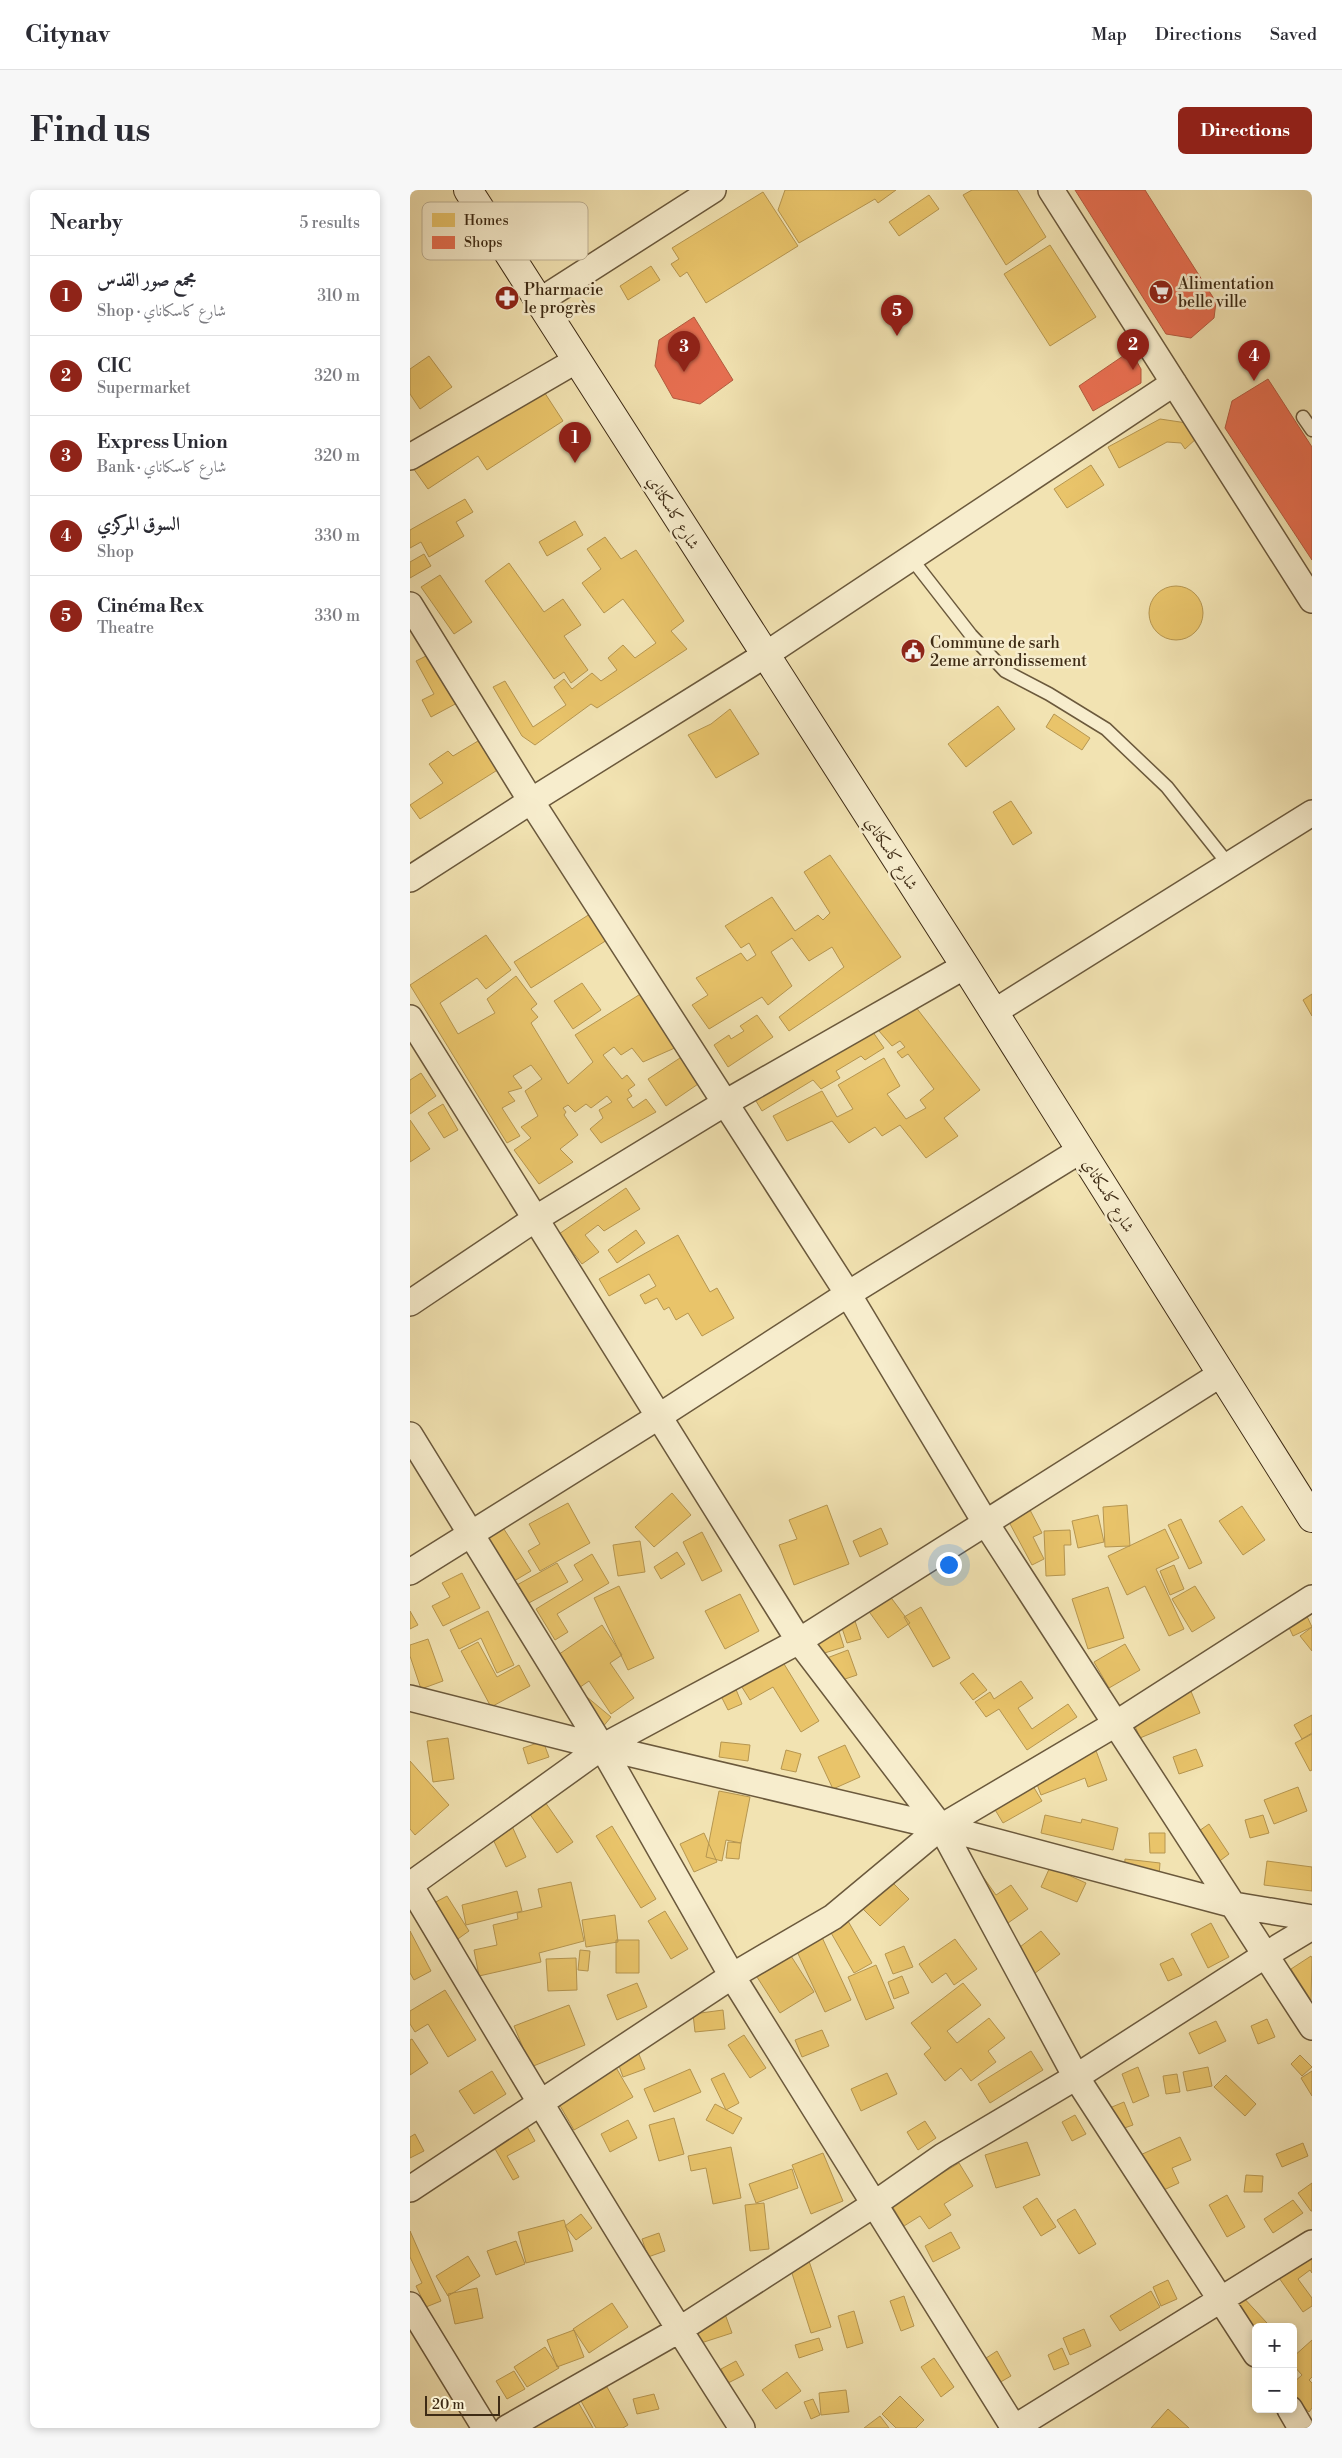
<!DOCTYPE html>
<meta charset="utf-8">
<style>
body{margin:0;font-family:"Libre Bodoni",Amiri,serif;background:#f7f7f7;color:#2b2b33}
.controls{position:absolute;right:15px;bottom:15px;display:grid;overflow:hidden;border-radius:8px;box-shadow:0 2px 8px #0003}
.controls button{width:45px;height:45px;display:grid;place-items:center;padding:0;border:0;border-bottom:1px solid #e1e1e2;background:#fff;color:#2b2b33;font:25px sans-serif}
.scale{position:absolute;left:15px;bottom:12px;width:75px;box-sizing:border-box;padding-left:5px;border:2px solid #3e2b15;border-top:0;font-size:14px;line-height:18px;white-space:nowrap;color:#3e2b15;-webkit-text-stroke:4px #f7edcd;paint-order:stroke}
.you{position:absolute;left:538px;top:1374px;width:18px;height:18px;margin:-12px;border:4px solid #fff;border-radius:50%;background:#1a73e8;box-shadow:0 0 0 8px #1a73e833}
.badge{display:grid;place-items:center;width:32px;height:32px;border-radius:50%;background:#8f2418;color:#fff;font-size:16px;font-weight:700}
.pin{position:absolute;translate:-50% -41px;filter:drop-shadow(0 1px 2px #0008)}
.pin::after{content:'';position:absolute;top:26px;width:18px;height:15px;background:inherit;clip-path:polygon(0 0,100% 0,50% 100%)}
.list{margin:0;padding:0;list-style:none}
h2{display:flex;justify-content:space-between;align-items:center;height:65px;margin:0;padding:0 20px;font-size:21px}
h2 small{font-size:16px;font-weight:400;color:#7c7c81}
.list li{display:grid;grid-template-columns:32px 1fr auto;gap:15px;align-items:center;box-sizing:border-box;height:80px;padding:0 20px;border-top:1px solid #e1e1e2}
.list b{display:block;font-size:19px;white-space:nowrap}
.list p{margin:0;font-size:16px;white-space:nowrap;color:#7c7c81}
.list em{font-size:16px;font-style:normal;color:#7c7c81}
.map{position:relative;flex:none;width:902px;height:2238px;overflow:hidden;border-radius:8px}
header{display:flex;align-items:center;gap:30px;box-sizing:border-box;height:70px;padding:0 25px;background:#fff;border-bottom:1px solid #e1e1e2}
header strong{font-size:24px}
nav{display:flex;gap:28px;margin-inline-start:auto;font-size:18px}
.intro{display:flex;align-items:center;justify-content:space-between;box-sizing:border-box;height:120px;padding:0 30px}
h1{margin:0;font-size:35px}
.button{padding:12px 22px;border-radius:8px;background:#8f2418;color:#fff;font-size:18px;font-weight:700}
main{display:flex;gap:30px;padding:0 30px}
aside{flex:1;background:#fff;border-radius:8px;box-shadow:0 2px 8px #0003}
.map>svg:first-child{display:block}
</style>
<header>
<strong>Citynav</strong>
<nav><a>Map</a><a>Directions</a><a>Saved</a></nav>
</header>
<div class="intro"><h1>Find us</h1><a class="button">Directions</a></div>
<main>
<aside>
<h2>Nearby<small>5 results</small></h2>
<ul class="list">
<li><span class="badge">1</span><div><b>مجمع صور القدس</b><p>Shop · شارع كاسكاناي</p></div><em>310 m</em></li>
<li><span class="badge">2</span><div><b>CIC</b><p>Supermarket</p></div><em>320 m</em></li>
<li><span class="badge">3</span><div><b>Express Union</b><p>Bank · شارع كاسكاناي</p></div><em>320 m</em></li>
<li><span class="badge">4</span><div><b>السوق المركزي</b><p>Shop</p></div><em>330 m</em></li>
<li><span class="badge">5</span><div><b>Cinéma Rex</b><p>Theatre</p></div><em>330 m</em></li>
</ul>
</aside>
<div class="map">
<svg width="902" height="2238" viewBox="0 0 902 2238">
<rect width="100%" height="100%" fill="#f2e3b2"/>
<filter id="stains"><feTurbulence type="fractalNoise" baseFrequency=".004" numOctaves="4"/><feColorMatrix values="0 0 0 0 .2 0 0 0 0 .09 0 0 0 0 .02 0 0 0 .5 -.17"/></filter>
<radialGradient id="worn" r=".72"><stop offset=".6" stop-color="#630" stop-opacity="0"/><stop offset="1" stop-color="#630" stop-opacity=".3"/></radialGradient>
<!-- homes -->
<path fill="#e9c46a" stroke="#b69650" d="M375,0H486L468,13L465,9L389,53L368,20Z
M562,0H607L636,47L596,75L553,5Z
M353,2L388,56L296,113L277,82L270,87L261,74L269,69L262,58Z
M519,5L529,19L489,46L479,32Z
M640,55L686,127L640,156L594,84Z
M241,76L250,90L218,110L210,96Z
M19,166L42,197L10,219L0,204V179Z
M129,194L153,231L77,280L68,266L18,299L3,278Z
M750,229L777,233L788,247L775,259L771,253L757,252L709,278L698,257Z
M681,275L694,295L657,318L644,299Z
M55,309L63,322L46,332L54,346L19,367L11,352L0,358V340Z
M165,331L173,345L137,366L129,352Z
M195,347L211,369L226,360L274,431L261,441L277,459L187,518L181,514L125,555L112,546L83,497L95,491L123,537L156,515L144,497L154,489L162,499L182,483L191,491L207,480L198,468L213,455L225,468L246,453L213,409L194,423L172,393L191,379L177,359Z
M14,364L21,376L0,388V372Z
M99,373L134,422L153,409L171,435L154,446L178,480L161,493L154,482L144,489L75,391Z
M30,385L62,432L44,444L11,397Z
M739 423a27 27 0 1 1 54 0a27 27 0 1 1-54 0Z
M22,463L49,512L21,527L12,510L24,504L6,471Z
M588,516L605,539L556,577L538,554Z
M320,519L349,564L306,588L278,545L301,534Z
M644,524L680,548L672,560L636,537Z
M68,551L89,579L10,629L0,615L33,593L19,574L38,561L43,566Z
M601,611L622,643L603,655L583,622Z
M420,665L491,767L379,841L369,827L434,777L422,757L399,771L382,748L361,762L382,796L358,815L352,807L299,839L282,815L298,805L286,788L331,763L337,771L346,765L339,753L331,758L315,736L362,707L385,741L408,725L413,730L420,723L394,682Z
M180,724L197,750L121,798L104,772Z
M76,745L101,780L76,799L67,788L30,813L48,844L85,823L77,809L106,786L127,814L121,819L128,827L121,833L158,894L183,872L165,845L232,803L267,857L233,872L222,858L211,865L204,857L193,865L212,889L217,885L225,895L218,900L222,906L217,909L223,918L236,909L246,922L191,953L180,939L193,928L189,920L202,912L197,906L181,918L176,914L165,922L158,915L153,918L156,922L154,925L168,945L150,959L163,972L129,994L104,960L121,948L111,937L128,926L115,901L132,889L121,875L103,886L112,898L98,902L105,911L92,918L110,946L97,953L0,795Z
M172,793L191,820L163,839L144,811Z
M902,804V826L893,810Z
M505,816L570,900L534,928L548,946L516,968L490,935L472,946L465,937L439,953L422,931L377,951L363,926L412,901L427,927L443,919L428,895L474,868L490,896L477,904L496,929L516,918L510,910L524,899L498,864L492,868L487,862L495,857L490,851L482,856L469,841Z
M347,825L363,847L318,877L304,855L319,845L321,849L334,841L330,836Z
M458,835L474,858L455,870L451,866L426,881L430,888L411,899L403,890L352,921L343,906Z
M273,866L291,892L256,916L238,889Z
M11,883L26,906L0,924V890Z
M33,914L48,940L34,948L18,923Z
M0,930L20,959L0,972Z
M216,998L230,1019L194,1041L188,1035L175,1045L189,1062L172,1074L149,1044Z
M226,1040L235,1053L207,1073L198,1060Z
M268,1045L300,1102L307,1098L324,1128L292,1146L278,1123L266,1130L259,1117L254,1120L247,1108L235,1114L230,1105L246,1096L239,1084L199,1106L189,1089Z
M262,1303L281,1325L244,1357L225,1337Z
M158,1313L180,1353L130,1381L118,1361L130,1354L119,1334Z
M417,1315L439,1374L384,1395L369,1355L387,1349L379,1330Z
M717,1315L720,1356L695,1357L693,1317Z
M832,1316L855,1350L833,1365L809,1331Z
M620,1320L632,1343L623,1347L634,1369L622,1375L599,1332Z
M688,1325L694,1352L668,1358L662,1331Z
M771,1329L792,1373L779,1379L758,1335Z
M90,1333L121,1381L99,1394L68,1347Z
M471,1338L478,1354L450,1367L443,1351Z
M755,1339L769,1368L746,1379L774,1439L759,1446L735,1396L717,1405L698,1366Z
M660,1340L661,1355H654L655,1385L636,1386L634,1341Z
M292,1342L312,1381L292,1391L273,1352Z
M230,1351L235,1382L208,1386L203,1355Z
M267,1362L275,1374L251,1389L244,1377Z
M182,1364L199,1393L147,1424L158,1442L145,1450L126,1419L173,1390L164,1375Z
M147,1373L158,1392L115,1415L105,1396Z
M764,1375L774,1399L760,1405L750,1381Z
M52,1383L70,1418L33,1436L22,1416L40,1407L32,1393Z
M209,1396L244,1468L218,1480L184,1408Z
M785,1396L805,1428L782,1442L762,1409Z
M698,1397L714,1448L678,1459L662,1409Z
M476,1401L500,1433L478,1448L455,1416Z
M330,1404L349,1441L315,1459L295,1421Z
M511,1417L540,1468L523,1477L494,1427Z
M0,1421L8,1435L0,1439Z
M78,1421L104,1475L87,1483L71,1448L49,1459L40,1440Z
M895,1422L902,1437L883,1446L876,1431Z
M445,1431L451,1449L437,1453L431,1435Z
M192,1435L212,1465L200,1473L224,1508L201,1524L179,1491L163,1502L142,1469Z
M427,1435L434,1457L408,1465L401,1443Z
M902,1437V1461L890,1446Z
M18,1449L33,1491L11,1499L0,1466V1455Z
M68,1452L87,1487L109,1475L120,1496L81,1517L51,1461Z
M715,1454L730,1480L699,1498L684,1472Z
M438,1460L447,1485L426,1492L417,1468Z
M371,1469L409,1531L391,1542L363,1497L340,1510L330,1494Z
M563,1483L577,1500L563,1510L550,1493Z
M611,1491L623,1508L608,1518L622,1539L658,1514L667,1527L617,1560L589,1519L576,1527L565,1512L580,1502L584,1509Z
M325,1497L332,1514L318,1520L310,1504Z
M780,1499L790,1523L730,1548L720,1524Z
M177,1507L201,1527L187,1544L162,1524Z
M902,1525V1543L892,1549L884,1535Z
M902,1544V1580L900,1581L885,1553Z
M38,1548L44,1589L23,1592L17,1551Z
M133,1551L139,1567L118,1574L113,1558Z
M311,1552L340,1555L338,1571L309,1567Z
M435,1555L450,1587L423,1599L408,1567Z
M685,1558L697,1590L678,1597L675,1588L631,1605L622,1581Z
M786,1559L793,1576L769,1584L763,1567Z
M376,1560L391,1564L386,1582L371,1579Z
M0,1571L39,1615L5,1645L0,1639Z
M620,1591L632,1611L593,1633L581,1613Z
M888,1597L897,1621L864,1634L854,1610Z
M309,1601L340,1607L331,1653L316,1650L312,1671L296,1667Z
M135,1612L163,1652L147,1663L119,1623Z
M635,1625L671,1633L672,1629L708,1638L703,1660L631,1643Z
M853,1625L859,1643L840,1648L835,1630Z
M101,1634L116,1667L96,1677L80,1643Z
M799,1634L819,1664L807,1673L786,1643Z
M202,1636L246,1709L231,1718L186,1646Z
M294,1643L307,1672L284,1682L270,1654Z
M739,1643H755V1663H740Z
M318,1652L331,1653L329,1669L316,1668Z
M715,1669L750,1673L749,1686L714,1682Z
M857,1671L902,1677V1701L854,1695Z
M564,1674L586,1705L601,1695L618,1719L588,1740Z
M640,1677L676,1693L667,1712L631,1697Z
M479,1689L499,1709L470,1736L450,1716Z
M161,1692L174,1751L129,1763L131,1772L69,1786L64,1760L87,1755L83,1735L108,1729L107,1723L132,1717L128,1699Z
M107,1701L112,1721L56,1735L52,1715Z
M37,1706L59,1741L45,1751L22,1714Z
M255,1721L278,1759L261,1769L238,1731Z
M434,1724L462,1773L444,1783L416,1734Z
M205,1725L208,1752L176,1757L172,1730Z
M801,1733L819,1767L798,1778L781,1744Z
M0,1741L21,1781L4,1790L0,1783Z
M631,1741L650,1764L620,1787L602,1763Z
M410,1743L441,1810L415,1822L384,1755Z
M545,1749L567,1779L544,1795L536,1783L522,1793L509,1774Z
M206,1750H229V1783H206Z
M494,1756L503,1777L483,1784L475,1764Z
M170,1760L180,1761L178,1781L168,1780Z
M381,1766L404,1802L370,1823L347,1787Z
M901,1766L902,1768L901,1810L881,1779Z
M166,1768L167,1800L138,1801L136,1769Z
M763,1768L772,1785L758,1791L750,1774Z
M466,1775L484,1818L456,1830L438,1787Z
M492,1786L499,1803L484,1809L478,1792Z
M227,1793L237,1817L207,1830L197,1805Z
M553,1793L571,1815L537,1841L547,1853L579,1828L595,1848L578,1861L586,1872L561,1891L551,1878L535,1891L514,1864L521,1858L501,1833Z
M35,1800L66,1850L38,1867L18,1834L5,1842L0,1834V1821Z
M159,1815L175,1855L121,1877L104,1836Z
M313,1820L315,1839L285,1842L283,1824Z
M857,1829L865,1847L848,1854L841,1836Z
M806,1831L816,1851L789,1864L779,1843Z
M412,1840L419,1856L392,1867L385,1850Z
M334,1845L356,1878L340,1888L318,1855Z
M2,1849L18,1873L0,1885V1850Z
M621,1861L633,1880L580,1913L568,1894Z
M228,1862L235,1879L213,1887L207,1870Z
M890,1865L902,1877L892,1886L881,1874Z
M204,1874L223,1907L164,1940L145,1907Z
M728,1877L739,1906L723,1913L712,1884Z
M798,1877L802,1896L777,1901L773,1882Z
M280,1879L291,1902L244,1922L234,1899Z
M82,1881L96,1904L64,1924L49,1901Z
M902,1881V1906L891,1888Z
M314,1883L329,1913L316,1920L301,1889Z
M477,1883L487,1904L451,1921L441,1899Z
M767,1884L770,1902L756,1904L753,1886Z
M816,1885L846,1914L835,1926L804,1897Z
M714,1912L723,1935L706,1941L697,1919Z
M305,1914L332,1928L323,1944L296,1930Z
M665,1925L676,1944L662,1951L652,1932Z
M264,1928L274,1964L249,1971L239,1935Z
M218,1930L227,1948L200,1962L191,1944Z
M515,1931L526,1948L508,1960L497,1942Z
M115,1933L125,1951L97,1966L109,1987L103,1990L81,1952Z
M5,1944L14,1961L0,1968V1947Z
M770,1947L781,1970L762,1978L769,1993L745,2004L728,1966Z
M617,1952L630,1985L586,1998L575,1965Z
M893,1953L898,1966L872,1977L866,1964Z
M321,1957L331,2008L303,2014L296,1978L281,1981L278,1966Z
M413,1963L433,2011L401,2024L382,1975Z
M549,1973L563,1996L534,2014L541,2025L519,2039L510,2026L494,2036L481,2014Z
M382,1979L388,1998L346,2013L339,1994Z
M836,1985L853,1986L852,2002H834Z
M902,1993V2021H901L888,2003Z
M817,2005L835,2037L817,2047L799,2015Z
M627,2008L646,2037L631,2046L613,2017Z
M883,2010L893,2023L863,2043L854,2029Z
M354,2013L359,2059L340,2061L335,2015Z
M665,2019L686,2054L669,2064L647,2030Z
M171,2024L182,2038L166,2050L155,2036Z
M154,2030L163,2061L116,2073L108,2042Z
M0,2041L31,2111L16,2117L6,2096L12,2093L0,2067Z
M541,2042L550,2058L523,2072L515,2056Z
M249,2043L255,2061L238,2067L232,2049Z
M106,2051L115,2074L86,2085L77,2061Z
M902,2061V2083L900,2080L888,2089L902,2108V2116L893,2122L867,2085Z
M58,2066L70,2086L38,2106L26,2086Z
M399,2071L421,2137L401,2143L380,2077Z
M758,2090L767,2109L751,2116L743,2097Z
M67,2098L73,2128L45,2134L38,2104Z
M741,2101L750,2117L710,2141L700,2126Z
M831,2105L857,2133L852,2137H846V2142L814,2120Z
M494,2106L504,2136L491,2141L480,2111Z
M202,2113L218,2137L179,2163L163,2139Z
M444,2121L453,2153L437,2158L428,2126Z
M315,2124L322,2143L291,2153L284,2135Z
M674,2139L681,2156L660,2165L653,2148Z
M164,2140L174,2167L147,2177L137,2150Z
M409,2148L413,2160L389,2168L385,2155Z
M902,2150V2187L899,2190L902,2193V2218L899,2222L883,2205V2193L892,2185L883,2175V2167Z
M135,2157L149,2178L117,2197L104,2177Z
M652,2158L659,2174L644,2180L638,2165Z
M587,2161L601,2186L587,2194L573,2170Z
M524,2168L544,2197L531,2207L511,2177Z
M326,2171L334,2185L318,2193L311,2179Z
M104,2181L115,2199L97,2209L86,2191Z
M377,2182L391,2201L366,2219L352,2200Z
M197,2197L218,2235L213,2238H186L171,2211Z
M436,2200L439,2222L411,2225L409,2203Z
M244,2204L249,2219L227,2224L223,2209Z
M490,2206L514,2230L506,2238H486L472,2224Z
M403,2209L410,2225L401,2229L394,2212Z
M168,2212L183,2238H121Z
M758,2219L779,2238H741Z
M470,2226L479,2238H454Z"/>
<!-- shops -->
<path fill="#e76f51" stroke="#b45b3f" d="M665,0H735L806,112L804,128L781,148L756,144Z
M284,127L323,190L290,214L263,208L245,176L249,150Z
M722,163L731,179V193L683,221L669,196L713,166L714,168Z
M858,189L902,257V370L815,238L822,211Z"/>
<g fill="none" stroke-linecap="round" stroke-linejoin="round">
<defs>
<path id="lane" d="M893,227L902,240
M501,368L561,445L595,481L639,504L696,539L757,597L819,675"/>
<path id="street" d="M641,0L902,410
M128,112L303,0
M0,267L167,170
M0,415L121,611L438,1104L575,1332L902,1837
M0,689L121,611L355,465L764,193
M584,822L902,623
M0,828L389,1451L531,1637L666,1887L846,2164
M0,1113L125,1029L315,913L555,776
M0,1245L192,1557L322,1786L604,2238
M0,1382L248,1227L438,1104L671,960
M0,1508L192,1557L531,1637L824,1715L902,1728
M0,1695L192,1557L389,1451L811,1184
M0,1695C109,1877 217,2060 332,2238
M0,1999L322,1786L423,1727L531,1637L707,1533L902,1408
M0,2115L75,2238
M880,2219L891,2238
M97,2238L269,2140L463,2015L533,1966L666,1887L857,1764L902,1737
M604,2238L902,2053"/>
<path id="secondary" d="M58,0L555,776L902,1328"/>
</defs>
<!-- lane casing -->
<use href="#lane" stroke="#6b593c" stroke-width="15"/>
<!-- street casing -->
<use href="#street" stroke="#6b593c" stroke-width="28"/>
<!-- secondary casing -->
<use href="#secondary" stroke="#3e2b15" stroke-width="30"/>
<!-- lane -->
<use href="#lane" stroke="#f7edcd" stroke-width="12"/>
<!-- street -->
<use href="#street" stroke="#f7edcd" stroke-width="25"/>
<!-- secondary -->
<use href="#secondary" stroke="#f7edcd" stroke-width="28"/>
</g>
<!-- icons -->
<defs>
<symbol id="supermarket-disc" viewBox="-11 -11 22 22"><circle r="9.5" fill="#8f2418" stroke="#f7edcd"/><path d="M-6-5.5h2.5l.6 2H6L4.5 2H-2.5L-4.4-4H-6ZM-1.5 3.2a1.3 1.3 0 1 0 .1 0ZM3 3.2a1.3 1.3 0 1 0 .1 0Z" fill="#fff"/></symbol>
<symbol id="pharmacy-disc" viewBox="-11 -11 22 22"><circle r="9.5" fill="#8f2418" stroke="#f7edcd"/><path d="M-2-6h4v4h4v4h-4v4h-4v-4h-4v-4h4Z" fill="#fff"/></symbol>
<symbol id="civic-disc" viewBox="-11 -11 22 22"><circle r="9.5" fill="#8f2418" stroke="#f7edcd"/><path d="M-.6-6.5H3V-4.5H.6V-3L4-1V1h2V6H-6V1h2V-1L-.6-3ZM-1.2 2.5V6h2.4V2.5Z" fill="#fff"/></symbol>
</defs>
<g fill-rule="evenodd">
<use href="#supermarket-disc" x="737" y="88" width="28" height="28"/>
<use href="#pharmacy-disc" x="83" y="94" width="28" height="28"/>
<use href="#civic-disc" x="489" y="447" width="28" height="28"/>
</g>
<g text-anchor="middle" stroke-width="5" stroke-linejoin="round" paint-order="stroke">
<!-- poi labels -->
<g font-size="16" fill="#3e2b15" stroke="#f7edcd" text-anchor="start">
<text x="768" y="99">Alimentation<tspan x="768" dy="18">belle ville</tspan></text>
<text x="114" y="105">Pharmacie<tspan x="114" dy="18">le progrès</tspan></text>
<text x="520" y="458">Commune de sarh<tspan x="520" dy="18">2eme arrondissement</tspan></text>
</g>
<!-- street labels -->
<g font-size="16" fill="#3e2b15" stroke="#f7edcd">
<text transform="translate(264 322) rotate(58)" y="6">شارع كاسكاناي</text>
<text transform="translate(482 663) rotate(57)" y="6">شارع كاسكاناي</text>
<text transform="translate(699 1005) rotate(58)" y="6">شارع كاسكاناي</text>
</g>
</g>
<!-- legend -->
<rect x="12" y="12" width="166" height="58" rx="8" fill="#f7edcd" stroke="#c0b396" stroke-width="1"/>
<rect x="22" y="23" width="23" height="14" fill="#e9c46a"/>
<rect x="22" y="46" width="23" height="13" fill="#e76f51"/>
<g font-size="14" fill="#3e2b15">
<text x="54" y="35">Homes</text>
<text x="54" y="57">Shops</text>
</g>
<rect width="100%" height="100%" filter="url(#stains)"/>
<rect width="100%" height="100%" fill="url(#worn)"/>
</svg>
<div class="controls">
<button>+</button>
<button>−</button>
</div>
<div class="scale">20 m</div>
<div class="you"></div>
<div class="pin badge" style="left:165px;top:273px">1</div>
<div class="pin badge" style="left:723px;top:180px">2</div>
<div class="pin badge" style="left:274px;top:182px">3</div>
<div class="pin badge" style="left:844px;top:191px">4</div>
<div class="pin badge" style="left:487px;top:146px">5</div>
</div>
</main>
